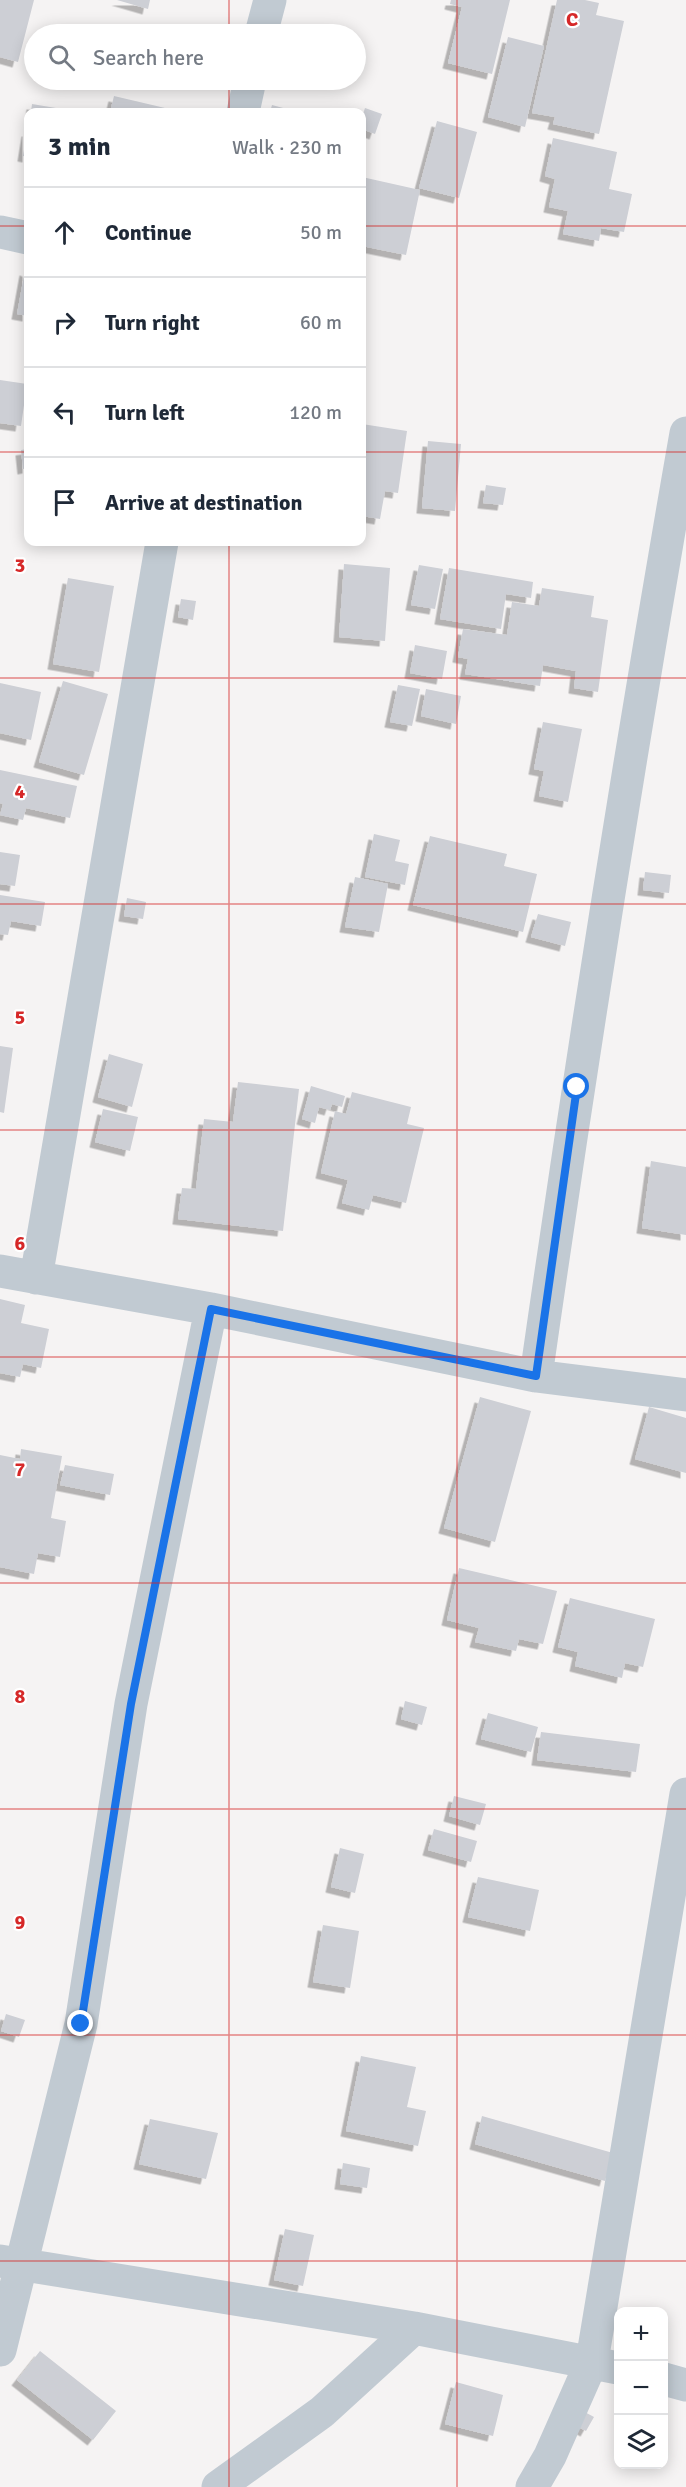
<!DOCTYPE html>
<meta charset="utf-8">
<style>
body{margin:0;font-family:Signika,sans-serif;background:#f2f2f3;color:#1f2937}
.controls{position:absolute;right:18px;bottom:18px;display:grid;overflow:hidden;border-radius:12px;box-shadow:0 3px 15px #0003}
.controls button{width:54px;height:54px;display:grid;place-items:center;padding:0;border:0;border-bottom:2px solid #e0e1e3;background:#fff;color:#1f2937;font:30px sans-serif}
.stop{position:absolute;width:18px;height:18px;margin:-14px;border:4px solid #1a73e8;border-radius:50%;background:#fff}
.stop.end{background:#1a73e8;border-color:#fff;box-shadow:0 2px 6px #0008}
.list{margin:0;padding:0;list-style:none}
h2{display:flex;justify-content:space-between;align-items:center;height:78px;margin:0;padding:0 24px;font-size:26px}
h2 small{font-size:20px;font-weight:400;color:#747a83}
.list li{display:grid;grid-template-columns:39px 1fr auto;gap:18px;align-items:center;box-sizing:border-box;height:90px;padding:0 24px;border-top:2px solid #e0e1e3}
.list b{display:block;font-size:22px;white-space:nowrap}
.list em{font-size:20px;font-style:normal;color:#747a83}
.icon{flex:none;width:33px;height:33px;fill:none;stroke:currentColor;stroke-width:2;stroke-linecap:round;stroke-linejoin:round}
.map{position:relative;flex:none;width:686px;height:2487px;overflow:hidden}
.search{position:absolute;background:#fff;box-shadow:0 3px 15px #0003;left:24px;top:24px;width:342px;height:66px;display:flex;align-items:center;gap:15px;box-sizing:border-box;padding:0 21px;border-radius:33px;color:#747a83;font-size:22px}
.panel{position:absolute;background:#fff;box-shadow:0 3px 15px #0003;left:24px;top:108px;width:342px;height:438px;border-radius:12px}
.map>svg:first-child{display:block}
</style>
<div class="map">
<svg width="686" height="2487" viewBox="0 0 686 2487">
<defs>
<filter id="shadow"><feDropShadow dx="-5.5" dy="5.5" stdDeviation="0" flood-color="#0004"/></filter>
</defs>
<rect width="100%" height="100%" fill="#f5f3f3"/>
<!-- building -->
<path fill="#cdcfd5" filter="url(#shadow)" d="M0,0H34L18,62L0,57Z
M117,0H150L148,9Z
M451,0H510L492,74L448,63L462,7L450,4Z
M557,0H585L599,3L596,15L624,21L599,134L553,124L555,117L532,113Z
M508,37L544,46L525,127L488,117Z
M114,96L182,112H110Z
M32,104L74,111V112H31Z
M272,105L287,109L286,112H270Z
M365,108L382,114L375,134L362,129V117Z
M437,121L477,132L459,198L419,188Z
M27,131H28V157L23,156Z
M553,138L617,152L609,189L632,194L624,232L601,228L599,241L563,234L568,211L549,207L555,179L545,176Z
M362,177L420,190L406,255L362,246Z
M25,270L28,271V316L17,314Z
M0,380L27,384L21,426L0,423Z
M362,424L407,431L398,493L385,491L380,519L362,516Z
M428,441L461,444L455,511L422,508Z
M28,449V468L23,469L21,450Z
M486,485L506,488L503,505L483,503Z
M344,564L390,568L385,641L339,637Z
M419,565L443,569L435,609L411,605Z
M449,568L533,582L531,598L506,594L501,629L440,619Z
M68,578L114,586L99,672L53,664Z
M542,588L594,596L591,617L608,620L598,692L574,688L576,671L543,665L540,686L465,674L468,659L458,657L463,629L507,635L512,602L539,606Z
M181,599L196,601L193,620L178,617Z
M415,645L447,651L442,679L410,673Z
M63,681L108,694L84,775L39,762Z
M0,683L41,692L31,740L0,733Z
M398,685L420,689L412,726L390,722Z
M426,689L461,696L456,724L421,716Z
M543,722L582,729L568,802L539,796L544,771L534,769Z
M0,770L77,786L70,818L26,808L23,820L0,815L3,804L0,803Z
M374,834L400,840L395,861L409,864L405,885L365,877Z
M430,836L507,854L504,866L537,874L523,932L413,905Z
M0,852L20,855L15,886L0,884Z
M645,872L671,875L669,893L643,890Z
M355,877L388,884L379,932L345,927Z
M0,895L45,902L41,926L11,921L8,935L0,934Z
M127,898L146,902L143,919L124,916Z
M538,914L571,922L565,946L531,937Z
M0,1046L13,1048L4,1113L0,1112Z
M109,1054L143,1064L132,1107L98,1097Z
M238,1082L299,1089L283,1231L178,1219L182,1188L196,1189L204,1119L233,1122Z
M311,1086L345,1096L342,1107L332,1104L330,1110L319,1107L315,1123L302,1119Z
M352,1092L411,1107L407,1124L424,1128L406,1203L373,1195L369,1210L342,1203L348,1180L321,1173L335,1111L346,1114Z
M103,1109L138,1117L130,1151L95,1142Z
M651,1161L686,1167V1235L642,1228Z
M0,1299L25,1305L21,1323L49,1329L41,1368L23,1364L20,1377L0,1373Z
M480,1397L531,1411L495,1542L444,1528Z
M649,1407L686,1418V1473L635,1459Z
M21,1449L62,1456L51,1518L66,1521L60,1557L38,1553L34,1574L0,1567V1455L20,1459Z
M65,1465L114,1474L110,1495L60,1485Z
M459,1568L557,1591L543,1644L519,1639L516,1651L475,1642L479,1628L447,1620Z
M570,1598L655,1619L643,1667L625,1663L622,1678L575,1666L578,1652L558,1647Z
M405,1701L427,1707L422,1725L401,1719Z
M488,1713L538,1727L531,1752L481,1739Z
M541,1732L640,1744L636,1772L537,1760Z
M454,1796L486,1804L480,1825L449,1816Z
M434,1829L477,1841L471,1862L428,1850Z
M340,1848L364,1854L355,1893L331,1887Z
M478,1877L539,1890L530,1931L468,1917Z
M323,1925L359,1931L350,1988L313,1982Z
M6,2014L25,2020L19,2037L1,2031Z
M361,2056L416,2067L407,2107L426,2111L418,2146L346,2131Z
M482,2116L613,2153L605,2181L475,2144Z
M150,2119L218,2133L206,2179L139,2164Z
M343,2163L370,2168L367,2188L340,2184Z
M285,2229L314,2235L303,2286L274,2280Z
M40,2351L116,2411L93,2440L17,2380Z
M456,2382L503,2395L493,2436L445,2424Z
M581,2410L594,2417L586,2431L573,2424Z"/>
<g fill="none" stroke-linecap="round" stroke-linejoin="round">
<!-- street -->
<path stroke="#c1cad2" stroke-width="33" d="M261,34L270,0
M243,112L250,80
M0,232L28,238
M0,1271L211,1309L536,1376L686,1395
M36,1278L162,542
M536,1376C581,1061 631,747 686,433
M0,2261L414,2328L618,2368
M0,2350L81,2024L131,1704L211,1309
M664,2379L686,2385
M218,2487L322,2412L414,2328
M532,2487L550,2456L592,2361L686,1794"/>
</g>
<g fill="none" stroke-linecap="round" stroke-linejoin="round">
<!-- route -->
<path stroke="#1a73e8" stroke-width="8" d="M81,2024L131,1704L211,1309L536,1376L577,1087"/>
</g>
<!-- grid -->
<path fill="none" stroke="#d62828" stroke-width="1.5" stroke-opacity="0.55" d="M229,0V34M457,0V2487M229,80V112M0,226H28M362,226H686M0,452H28M362,452H686M229,542V2487M0,678H686M0,904H686M0,1130H686M0,1357H686M0,1583H686M0,1809H686M0,2035H686M0,2261H686"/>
<g font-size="20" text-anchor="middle" font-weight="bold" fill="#d62828" stroke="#fff" stroke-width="4.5" stroke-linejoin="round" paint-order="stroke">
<text x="572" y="26">C</text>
<text x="20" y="572">3</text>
<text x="20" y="798">4</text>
<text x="20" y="1024">5</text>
<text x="20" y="1250">6</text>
<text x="20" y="1476">7</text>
<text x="20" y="1703">8</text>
<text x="20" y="1929">9</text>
</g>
</svg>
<div class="controls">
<button>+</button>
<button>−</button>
<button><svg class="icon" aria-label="layers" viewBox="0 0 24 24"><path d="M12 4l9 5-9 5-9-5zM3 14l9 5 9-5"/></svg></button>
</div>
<div class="stop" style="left:577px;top:1087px"></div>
<div class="stop end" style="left:81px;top:2024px"></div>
<div class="search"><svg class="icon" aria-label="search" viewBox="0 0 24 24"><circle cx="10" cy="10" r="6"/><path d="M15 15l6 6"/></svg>Search here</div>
<section class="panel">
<h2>3 min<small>Walk · 230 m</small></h2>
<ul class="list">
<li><svg class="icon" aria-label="ahead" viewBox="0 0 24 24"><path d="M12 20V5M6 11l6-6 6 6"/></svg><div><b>Continue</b></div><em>50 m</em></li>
<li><svg class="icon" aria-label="right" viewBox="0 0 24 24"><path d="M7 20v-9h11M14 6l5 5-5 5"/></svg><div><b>Turn right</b></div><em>60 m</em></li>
<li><svg class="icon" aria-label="left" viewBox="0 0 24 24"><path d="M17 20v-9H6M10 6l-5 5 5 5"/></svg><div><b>Turn left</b></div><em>120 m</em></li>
<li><svg class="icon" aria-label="arrive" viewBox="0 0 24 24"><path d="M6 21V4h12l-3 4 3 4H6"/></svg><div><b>Arrive at destination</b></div></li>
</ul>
</section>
</div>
